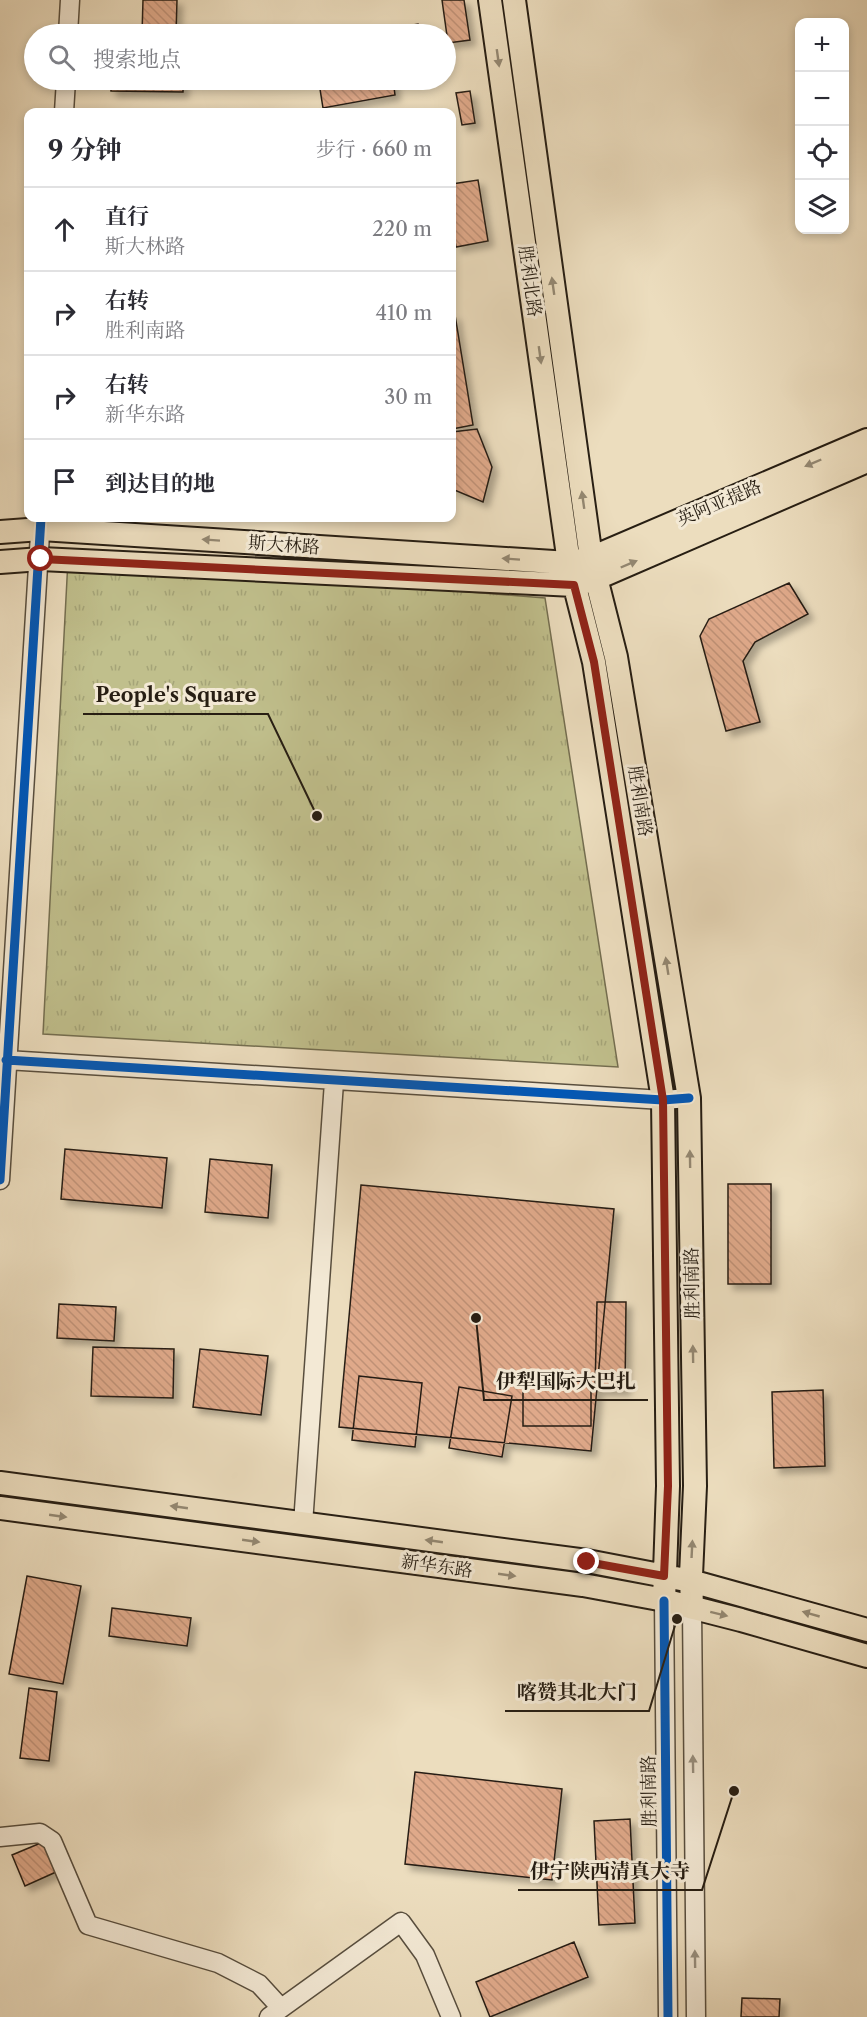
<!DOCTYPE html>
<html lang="zh">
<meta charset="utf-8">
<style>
body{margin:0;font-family:"Libre Caslon Text","Noto Serif SC",serif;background:#f2f2f3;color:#2b2b33}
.controls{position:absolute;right:18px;top:18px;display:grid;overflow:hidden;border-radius:12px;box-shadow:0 3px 9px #0003}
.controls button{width:54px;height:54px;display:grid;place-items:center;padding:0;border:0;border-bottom:2px solid #e1e1e2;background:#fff;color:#2b2b33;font:30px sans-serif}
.stop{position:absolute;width:18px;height:18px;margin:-14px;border:4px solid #8f2418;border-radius:50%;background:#fff}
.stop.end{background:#8f2418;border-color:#fff;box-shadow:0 2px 6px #0008}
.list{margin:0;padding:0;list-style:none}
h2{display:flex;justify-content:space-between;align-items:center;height:78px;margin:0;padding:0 24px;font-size:26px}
h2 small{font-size:20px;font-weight:400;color:#7c7c81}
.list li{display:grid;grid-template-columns:39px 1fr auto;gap:18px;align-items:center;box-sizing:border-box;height:84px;padding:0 24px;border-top:2px solid #e1e1e2}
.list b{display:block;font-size:22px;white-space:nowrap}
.list p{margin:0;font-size:20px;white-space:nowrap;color:#7c7c81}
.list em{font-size:20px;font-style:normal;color:#7c7c81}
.icon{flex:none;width:33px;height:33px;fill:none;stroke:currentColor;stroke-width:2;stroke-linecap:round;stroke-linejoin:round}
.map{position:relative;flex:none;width:867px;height:2017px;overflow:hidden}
.search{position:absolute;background:#fff;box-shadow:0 3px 9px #0003;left:24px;top:24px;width:432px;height:66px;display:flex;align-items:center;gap:15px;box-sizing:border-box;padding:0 21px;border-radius:33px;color:#7c7c81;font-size:22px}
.panel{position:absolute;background:#fff;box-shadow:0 3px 9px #0003;left:24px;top:108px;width:432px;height:414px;border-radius:12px}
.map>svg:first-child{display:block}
</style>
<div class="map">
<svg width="867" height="2017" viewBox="0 0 867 2017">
<defs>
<pattern id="park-tufts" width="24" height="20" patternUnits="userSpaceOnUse" patternTransform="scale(1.5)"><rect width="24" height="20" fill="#c0bf8c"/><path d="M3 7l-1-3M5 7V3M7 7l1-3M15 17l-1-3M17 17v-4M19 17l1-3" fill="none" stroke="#a5a478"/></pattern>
<pattern id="building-back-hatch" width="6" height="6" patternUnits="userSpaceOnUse" patternTransform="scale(1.5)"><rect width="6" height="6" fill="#dfa98a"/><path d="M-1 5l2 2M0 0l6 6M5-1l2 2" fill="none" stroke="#bf9176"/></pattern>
<filter id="shadow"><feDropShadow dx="5.5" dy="5.5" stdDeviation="3" flood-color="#0004"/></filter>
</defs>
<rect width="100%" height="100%" fill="#ecddbe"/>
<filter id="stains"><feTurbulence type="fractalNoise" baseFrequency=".00333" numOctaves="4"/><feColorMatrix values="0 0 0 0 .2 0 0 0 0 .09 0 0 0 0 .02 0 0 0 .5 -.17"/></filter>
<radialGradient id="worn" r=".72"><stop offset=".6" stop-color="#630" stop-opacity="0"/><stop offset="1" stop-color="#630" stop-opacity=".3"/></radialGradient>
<!-- park -->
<path fill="url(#park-tufts)" stroke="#746e50" stroke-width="1.5" d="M68,560L545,598L618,1067L43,1034Z"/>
<!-- building -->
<path fill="url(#building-back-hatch)" stroke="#271e13" stroke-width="1.5" filter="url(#shadow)" d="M143,0H177L176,34H142Z
M442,0H464L470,40L448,43Z
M418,24L420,34H359Z
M111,80H183V92L111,91Z
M374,80H393L395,95L323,108L320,89Z
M470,91L475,123L462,125L456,93Z
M478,180L488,241L456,247L452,223V184Z
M452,315H455L473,425L452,429Z
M477,429L492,467L483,502L452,489V432Z
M789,583L808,614L755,642L743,661L760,722L726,731L700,636L709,619Z
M65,1149L167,1158L162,1208L61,1199Z
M210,1159L272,1165L268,1218L205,1212Z
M728,1184H771V1284H728Z
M361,1185L614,1209L591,1451L339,1427Z
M597,1302H626L625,1390H595Z
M59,1304L116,1307L114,1341L57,1338Z
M93,1347L174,1349L173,1398L91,1396Z
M200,1349L268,1356L261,1415L193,1407Z
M359,1376L422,1383L415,1447L352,1440Z
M591,1381V1426H523V1382Z
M459,1387L512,1396L502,1457L449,1448Z
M823,1390L825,1466L774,1468L772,1392Z
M27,1576L81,1586L63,1684L9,1674Z
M112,1608L191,1618L187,1646L109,1636Z
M29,1688L57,1692L49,1761L20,1758Z
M415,1772L562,1789L552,1880L405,1864Z
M630,1819L635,1923L599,1925L594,1821Z
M43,1842L56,1872L25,1886L12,1855Z
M574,1942L588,1977L490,2017L476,1982Z
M742,1998L780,1999L779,2017H741Z"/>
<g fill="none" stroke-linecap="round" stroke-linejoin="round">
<defs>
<path id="minor" d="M68,34L70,0
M64,112L66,80
M6,1060L663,1100L689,1098
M0,1180L41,518
M303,1524L334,1082
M664,1601L668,2017
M692,1608L696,2017
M0,1837L40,1833L52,1841L88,1925L218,1963L259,1984L281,2008
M269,2017L401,1922L425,1955L451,2017"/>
<path id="major" d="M490,0L569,563L594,662L663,1100L668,1486L664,1601
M514,0L591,558L616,657L689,1098L695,1486L691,1576L692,1608
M0,532L41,529L569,563L591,558L867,440
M0,562L41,559L574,585L595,579L867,461
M0,1483L587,1561L691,1581L867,1630
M0,1508L583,1585L659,1599L741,1620L867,1656"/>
</defs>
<!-- minor casing -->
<use href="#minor" stroke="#584e3e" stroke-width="21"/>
<!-- major casing -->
<use href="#major" stroke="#271e13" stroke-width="26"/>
<!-- minor -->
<use href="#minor" stroke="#f3e9d5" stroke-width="18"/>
<!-- major -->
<use href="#major" stroke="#ecddbe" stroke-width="22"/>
<defs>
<path id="cycleway" d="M6,1060L663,1100L689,1098
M0,1180L41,518
M664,1601L668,2017"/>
</defs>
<!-- cycleway casing -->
<use href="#cycleway" stroke="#f3e9d5" stroke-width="13"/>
<!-- cycleway -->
<use href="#cycleway" stroke="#0057b8" stroke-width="9"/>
</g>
<!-- one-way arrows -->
<defs><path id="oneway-solid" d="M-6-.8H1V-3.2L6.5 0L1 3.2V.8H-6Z" transform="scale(1.5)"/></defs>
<g fill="#938771">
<use href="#oneway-solid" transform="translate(498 58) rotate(82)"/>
<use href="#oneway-solid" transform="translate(553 286) rotate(-98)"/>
<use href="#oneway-solid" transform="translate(540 355) rotate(82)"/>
<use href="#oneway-solid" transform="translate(813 463) rotate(157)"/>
<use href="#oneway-solid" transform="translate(583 500) rotate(-98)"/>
<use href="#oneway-solid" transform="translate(211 540) rotate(-176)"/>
<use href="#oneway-solid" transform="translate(511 559) rotate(-176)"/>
<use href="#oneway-solid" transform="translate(629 564) rotate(-23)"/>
<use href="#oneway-solid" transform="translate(667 966) rotate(-99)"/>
<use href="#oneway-solid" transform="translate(690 1159) rotate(-91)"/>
<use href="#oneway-solid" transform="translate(693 1354) rotate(-91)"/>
<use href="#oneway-solid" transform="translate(179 1507) rotate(-172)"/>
<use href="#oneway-solid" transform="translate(58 1516) rotate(8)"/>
<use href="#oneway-solid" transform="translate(251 1541) rotate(8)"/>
<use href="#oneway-solid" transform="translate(434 1541) rotate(-172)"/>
<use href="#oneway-solid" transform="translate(692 1549) rotate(-87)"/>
<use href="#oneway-solid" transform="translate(507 1575) rotate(8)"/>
<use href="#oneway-solid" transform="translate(719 1614) rotate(14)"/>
<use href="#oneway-solid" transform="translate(811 1614) rotate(-164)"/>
</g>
<g fill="#978e7e">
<use href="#oneway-solid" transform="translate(693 1764) rotate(-91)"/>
<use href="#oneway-solid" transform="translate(695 1959) rotate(-91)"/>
</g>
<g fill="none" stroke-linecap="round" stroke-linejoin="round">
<!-- route -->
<path stroke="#8f2418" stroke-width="8" d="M41,559L574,585L594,662L663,1100L668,1486L664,1576L587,1562"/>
</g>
<g text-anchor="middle" stroke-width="6" stroke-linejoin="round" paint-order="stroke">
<!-- street labels -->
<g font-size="18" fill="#271e13" stroke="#f3e9d5">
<text transform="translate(530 281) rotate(82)" y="6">胜利北路</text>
<text transform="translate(719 503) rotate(-23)" y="6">英阿亚提路</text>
<text transform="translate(284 545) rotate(4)" y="6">斯大林路</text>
<text transform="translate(640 801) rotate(81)" y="6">胜利南路</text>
<text transform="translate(692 1283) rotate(-91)" y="6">胜利南路</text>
<text transform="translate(437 1566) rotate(8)" y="6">新华东路</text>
<text transform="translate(649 1791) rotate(-91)" y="6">胜利南路</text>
</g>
</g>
<!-- callouts -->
<path fill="none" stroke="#271e13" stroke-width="2" d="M317 816L268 714H83M476 1318L484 1400H648M677 1619L649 1711H505M734 1791L702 1890H518"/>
<g fill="#271e13" stroke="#f3e9d5" stroke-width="2">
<circle cx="317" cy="816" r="6"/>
<circle cx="476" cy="1318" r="6"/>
<circle cx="677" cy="1619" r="6"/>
<circle cx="734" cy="1791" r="6"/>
</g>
<g font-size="20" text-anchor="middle" font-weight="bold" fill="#271e13" stroke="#f3e9d5" stroke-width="6" stroke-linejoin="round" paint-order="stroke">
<text x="176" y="702">People's Square</text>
<text x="566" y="1388">伊犁国际大巴扎</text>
<text x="577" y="1699">喀赞其北大门</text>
<text x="610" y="1878">伊宁陕西清真大寺</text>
</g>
<rect width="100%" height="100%" filter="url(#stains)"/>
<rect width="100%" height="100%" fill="url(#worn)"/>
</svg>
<div class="controls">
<button>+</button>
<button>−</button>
<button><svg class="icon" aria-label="locate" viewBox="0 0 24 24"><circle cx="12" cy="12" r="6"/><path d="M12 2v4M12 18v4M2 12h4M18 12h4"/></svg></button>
<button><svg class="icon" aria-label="layers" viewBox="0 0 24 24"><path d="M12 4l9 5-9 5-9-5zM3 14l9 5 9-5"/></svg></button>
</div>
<div class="stop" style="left:41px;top:559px"></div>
<div class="stop end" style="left:587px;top:1562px"></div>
<div class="search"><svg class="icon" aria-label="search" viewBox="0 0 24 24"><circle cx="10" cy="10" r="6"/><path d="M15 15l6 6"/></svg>搜索地点</div>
<section class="panel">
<h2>9 分钟<small>步行 · 660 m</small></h2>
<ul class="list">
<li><svg class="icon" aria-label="ahead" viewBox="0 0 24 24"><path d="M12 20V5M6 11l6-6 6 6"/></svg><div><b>直行</b><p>斯大林路</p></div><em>220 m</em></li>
<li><svg class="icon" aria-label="right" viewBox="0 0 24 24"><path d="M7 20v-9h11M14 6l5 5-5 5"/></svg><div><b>右转</b><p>胜利南路</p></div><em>410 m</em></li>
<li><svg class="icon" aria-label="right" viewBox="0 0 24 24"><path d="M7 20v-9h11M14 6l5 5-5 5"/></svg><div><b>右转</b><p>新华东路</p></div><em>30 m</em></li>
<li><svg class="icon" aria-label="arrive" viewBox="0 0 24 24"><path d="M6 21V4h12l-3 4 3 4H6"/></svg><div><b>到达目的地</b></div></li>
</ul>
</section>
</div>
